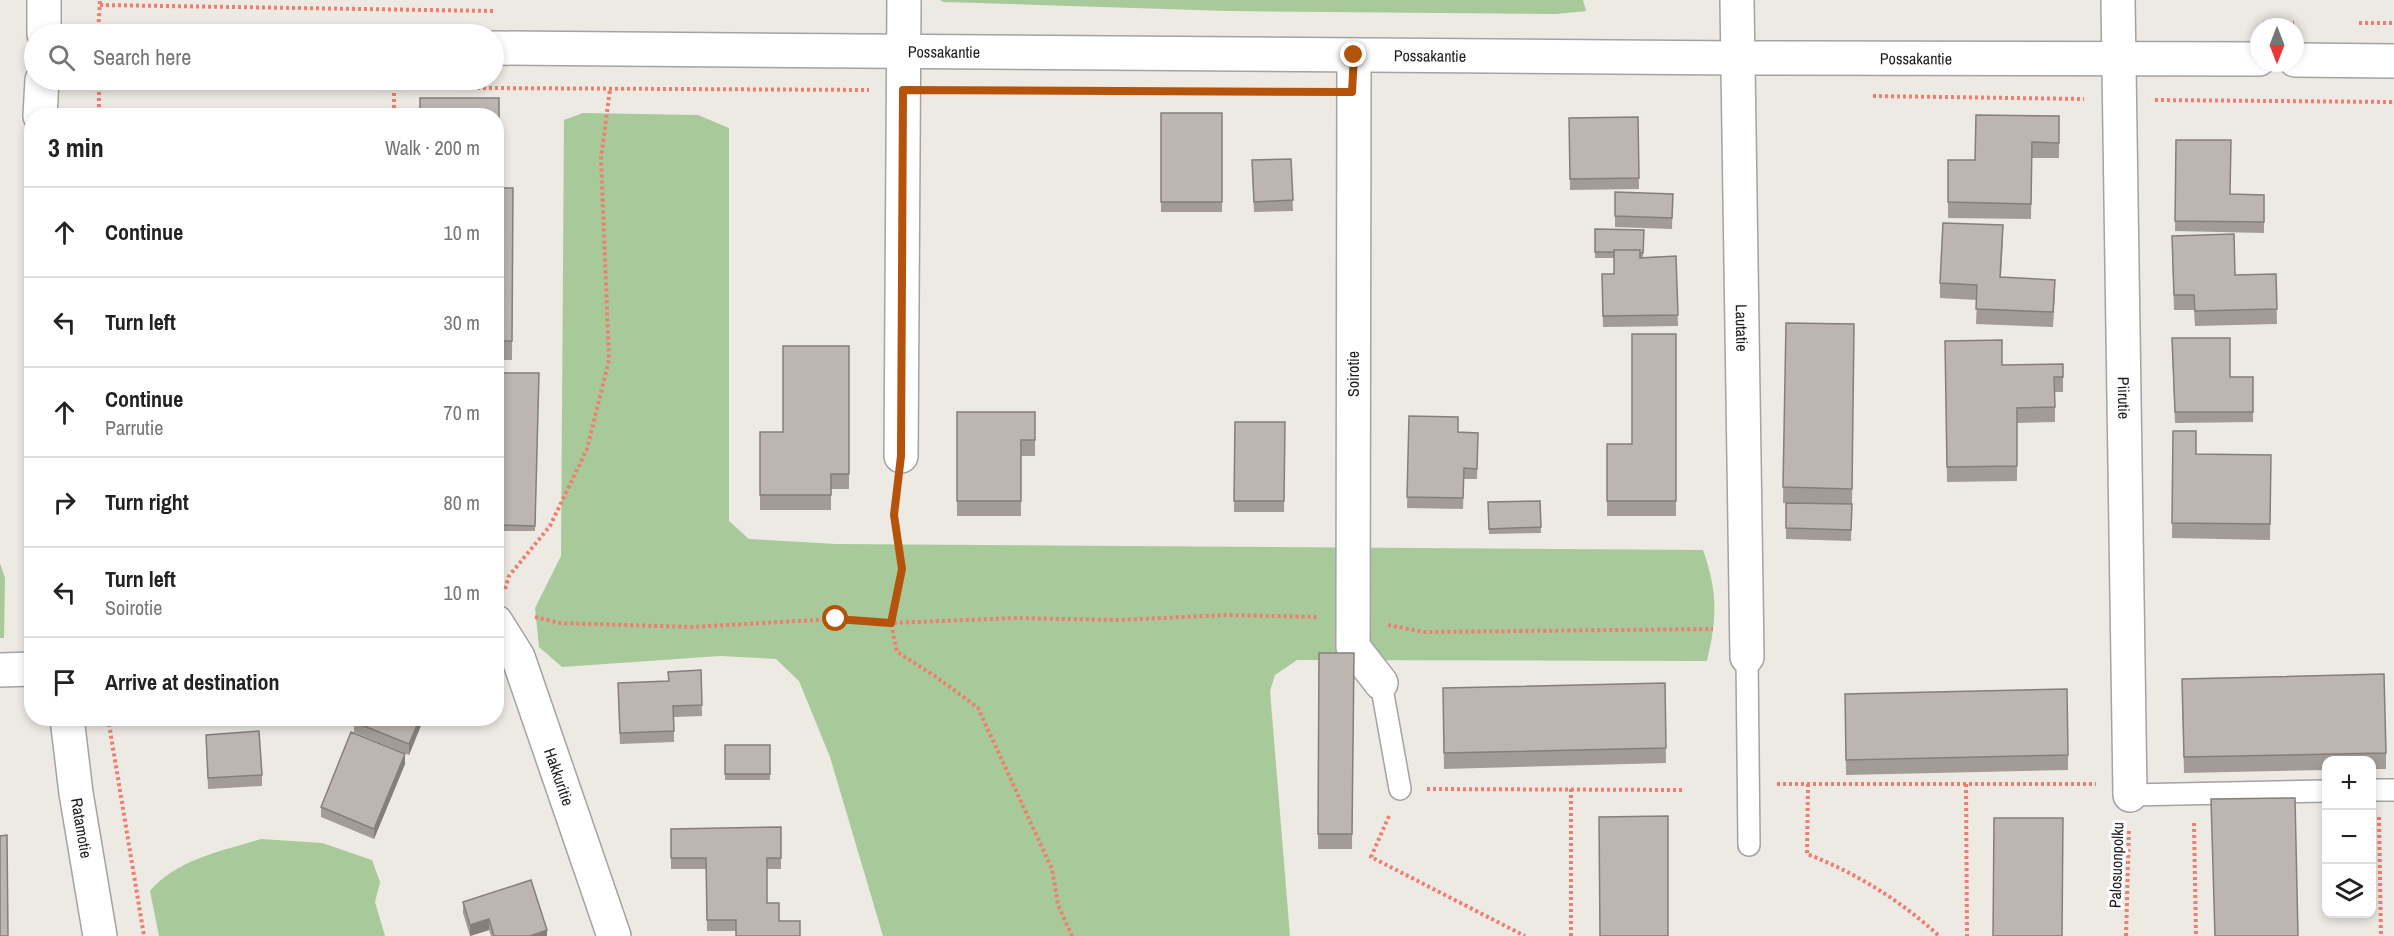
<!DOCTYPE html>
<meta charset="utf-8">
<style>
body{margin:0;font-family:"Archivo Narrow",sans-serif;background:#f6f6f6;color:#222}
.controls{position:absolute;right:18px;bottom:18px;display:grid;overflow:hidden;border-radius:12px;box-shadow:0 3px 9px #0003}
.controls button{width:54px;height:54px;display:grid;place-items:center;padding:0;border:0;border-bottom:2px solid #e0e0e0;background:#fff;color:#222;font:30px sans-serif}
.compass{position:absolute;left:2250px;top:18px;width:54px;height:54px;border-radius:50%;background:#fff;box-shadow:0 3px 9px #0003;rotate:180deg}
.stop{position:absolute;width:18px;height:18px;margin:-14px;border:4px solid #b45309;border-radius:50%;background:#fff}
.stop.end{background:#b45309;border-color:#fff;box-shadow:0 2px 6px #0008}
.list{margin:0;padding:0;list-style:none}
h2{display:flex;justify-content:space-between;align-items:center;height:78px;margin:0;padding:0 24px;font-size:26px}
h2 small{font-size:20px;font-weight:400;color:#767676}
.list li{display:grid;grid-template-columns:39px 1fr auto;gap:18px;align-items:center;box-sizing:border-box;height:90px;padding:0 24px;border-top:2px solid #e0e0e0}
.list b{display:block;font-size:22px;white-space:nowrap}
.list p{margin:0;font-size:20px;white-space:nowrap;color:#767676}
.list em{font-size:20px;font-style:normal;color:#767676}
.icon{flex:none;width:33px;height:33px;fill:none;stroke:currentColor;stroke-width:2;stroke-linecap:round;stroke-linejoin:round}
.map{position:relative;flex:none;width:2394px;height:936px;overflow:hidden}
.search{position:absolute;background:#fff;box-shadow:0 3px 9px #0003;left:24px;top:24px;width:480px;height:66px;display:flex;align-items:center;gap:15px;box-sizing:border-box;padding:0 21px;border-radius:33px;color:#767676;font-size:22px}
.panel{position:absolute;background:#fff;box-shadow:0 3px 9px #0003;left:24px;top:108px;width:480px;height:618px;border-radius:24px}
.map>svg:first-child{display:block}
</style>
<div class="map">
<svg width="2394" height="936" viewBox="0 0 2394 936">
<rect width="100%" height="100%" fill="#ede9e3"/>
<!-- forest -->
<path fill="#a8ca9a" d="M940,0H1583L1586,11L1556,14L1228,11L943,2Z
M583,113L698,115L729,128V521L749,539L836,544L1703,550C1718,592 1717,618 1707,661L1297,660L1275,675L1270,691L1290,936H883L830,757L799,681L776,659L720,656L562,667L539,647L535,608L561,556L564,120Z
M0,563L5,578L4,638H0Z
M261,839L322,843L372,860L380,882L375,902L385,936H159L150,891C177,859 223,851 261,839Z"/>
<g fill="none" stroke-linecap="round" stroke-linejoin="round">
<defs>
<path id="service" d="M1747,657L1749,845
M1381,683L1400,789
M2372,790H2394
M2130,795L2326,791"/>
<g id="minor">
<path id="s1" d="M1737,0L1747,657"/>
<path id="s2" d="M2118,0L2130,795"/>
<path id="s3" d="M494,48L1737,58L2259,59"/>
<path d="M1354,55L1353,647L1381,683"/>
<path d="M2295,60L2394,61"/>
<path d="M901,456L904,0"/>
<path id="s4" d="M496,622L518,657L614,936"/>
<path d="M0,670L32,669"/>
</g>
<g id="tertiary">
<path d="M44,0V34"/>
<path d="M40,116L42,80"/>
<path id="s5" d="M67,718L76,793L100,936"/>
</g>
</defs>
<!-- service casing -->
<use href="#service" stroke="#a3a3a3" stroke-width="24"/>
<!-- minor casing -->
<use href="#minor" stroke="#a3a3a3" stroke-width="36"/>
<!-- tertiary casing -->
<use href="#tertiary" stroke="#a3a3a3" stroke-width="36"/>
<!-- path -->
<path stroke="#f07d70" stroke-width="4" stroke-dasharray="3 3" stroke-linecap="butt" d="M100,5L494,11
M2263,23H2294
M2359,23H2394
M98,34L100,0
M99,80V116
M99,86L869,90
M394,87V116
M937,90L1133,91
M1873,96L2084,99
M2155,100L2394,102
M897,488L894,515L902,569L891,623L897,652L935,676L978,708L1052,869L1058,905L1072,936
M505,589L509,576L550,526L587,449L609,360L601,159L610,89
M535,617L560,623L691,627L836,619L891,623L1017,618L1119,620L1226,615L1318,617
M1388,625L1424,632L1713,629
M108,718L144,936
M1777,784H2096
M1808,784L1807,854C1856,873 1900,900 1939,936
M1966,784L1967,936
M1427,789L1682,790
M1571,789V936
M1389,816L1371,857L1525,936
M2379,817L2381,936
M2194,823L2196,936
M2126,936L2129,829"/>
<!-- service -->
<use href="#service" stroke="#fff" stroke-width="21"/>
<!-- minor -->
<use href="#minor" stroke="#fff" stroke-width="33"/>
<!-- tertiary -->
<use href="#tertiary" stroke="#fff" stroke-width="33"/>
</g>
<!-- wall -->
<path fill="#a39c96" d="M1161,113H1222V212H1161Z
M496,116L499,188H513L512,360H496Z
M2059,116V158H2032L2031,219L1948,218V160H1975Z
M1638,117L1639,189L1570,190L1569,118Z
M2176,140L2230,194L2264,195V233L2175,231Z
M1291,159L1293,211L1254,212L1252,171Z
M1615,192L1673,194L1672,229L1615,227Z
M1595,229L1644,230L1643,257L1676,256L1678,326L1603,327L1602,274H1614V258H1595Z
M2003,240L2001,277L2055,295L2053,327L1976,324L1977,300L1940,298V283Z
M2172,251L2235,275L2276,274L2277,324L2195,326L2194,310H2174Z
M1786,323L1854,324L1852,504L1793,503L1852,504L1851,541L1786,539V503H1783Z
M1676,334V516H1607V444H1632Z
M1945,341L2002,365L2063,364V392H2055V422L2017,423V481L1947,482Z
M849,346V489H831V510H760V432H783Z
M2172,349L2230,377H2253V422L2175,423Z
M502,373H539L535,531H498Z
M957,412H1035V456H1021V516H957Z
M1409,416L1458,432L1478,433L1477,479H1464L1463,509L1407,508Z
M1235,422H1285L1284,512H1234Z
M2173,431L2196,454L2271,455L2270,540L2172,538Z
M1540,501L1541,533L1489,534L1488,502Z
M1319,653H1354L1352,849H1318Z
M701,670L702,716L674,717V742L620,744L618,694L668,681V672Z
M1665,683L1666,763L1444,769L1443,688Z
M1845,694L2068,755V770L1846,775Z
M2182,694L2386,753V769H2372V760H2326V770L2184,773Z
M355,718H424L409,755L354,732V722Z
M206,735L262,775V786L208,789Z
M725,745H770V780H725Z
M405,764L374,839L321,817V807Z
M781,827V869H767V903L779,921L736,931H707L706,869H671V829Z
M463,902L547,936H491L489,930L470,936L463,913Z"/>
<!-- shaded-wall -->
<path fill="#847f7a" d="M420,718H424L409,755V744Z
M405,754V764L374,839V829Z
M489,919V930L470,936V925Z
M547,930V936H530Z"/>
<!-- building -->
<path fill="#bdb5af" stroke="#847f7a" stroke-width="1.5" d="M420,98H499V188H513L512,341H496V116H420Z
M1161,113H1222V202H1161Z
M1976,115L2059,116V143L2032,142L2031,204L1948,202V160H1975Z
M1638,117L1639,178L1570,179L1569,118Z
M2176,140H2231L2230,194L2264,195V222L2175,221Z
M1291,159L1293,200L1254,202L1252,160Z
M1615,192L1673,194L1672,218L1615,216Z
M1943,223L2003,225L2000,277L2055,280L2053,312L1976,309L1977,285L1940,283Z
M1595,229L1644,230L1643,253H1640V250H1614V252H1595Z
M2234,234L2235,275L2276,274L2277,309L2195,311L2194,295H2174L2172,236Z
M1614,250H1640V258L1676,256L1678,315L1603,316L1602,274H1614Z
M1786,323L1854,324L1852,489L1783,487Z
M1632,334H1676V501H1607V444H1632Z
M2172,338H2230V377H2253V412H2175Z
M2002,340V365L2063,364V377H2054L2055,407L2017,408V466L1947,467L1945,341Z
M783,346H849V474H831V495H760V432H783Z
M502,373H539L535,526L498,525Z
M957,412H1035V440H1021V501H957Z
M1409,416L1458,417V432L1478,433L1477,469L1464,468L1463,498L1407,497Z
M1235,422H1285L1284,501H1234Z
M2173,431H2196V454L2271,455L2270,524L2172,523Z
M1540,501L1541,527L1489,529L1488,502Z
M1786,503L1852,504L1851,530L1786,528Z
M1319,653H1354L1352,834H1318Z
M701,670L702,705L673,706L674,731L620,733L618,683L669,681L668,672Z
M2384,674L2386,753L2184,757L2182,679Z
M1665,683L1666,748L1444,753L1443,688Z
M2067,689L2068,755L1846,760L1845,694Z
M355,718H420L409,744L354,722Z
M259,731L262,775L208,778L206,735Z
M351,732L405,754L374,829L321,807Z
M725,745H770V774H725Z
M2295,798L2298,936H2215L2211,799Z
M1668,816V936H1600L1599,817Z
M1994,818H2063L2062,936H1993Z
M781,827V858H767V903H779V921H800V936H736V920H707L706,858H671V829Z
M7,835L8,936H0V836Z
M531,880L547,930L530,936H494L489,919L470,925L463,902Z"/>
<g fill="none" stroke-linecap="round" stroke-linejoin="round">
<!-- route -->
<path stroke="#b45309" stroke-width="8" d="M836,619L891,623L902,569L894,515L901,456L903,90L1352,92L1354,55"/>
</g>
<g text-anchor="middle" stroke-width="6" stroke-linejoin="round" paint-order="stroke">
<!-- street labels -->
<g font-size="16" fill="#1c1c1c" stroke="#fff">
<text dy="6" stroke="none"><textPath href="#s3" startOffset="450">Possakantie</textPath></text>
<text dy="6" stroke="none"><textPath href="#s3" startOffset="936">Possakantie</textPath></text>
<text dy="6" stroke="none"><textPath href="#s3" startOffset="1422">Possakantie</textPath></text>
<text dy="6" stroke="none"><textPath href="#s1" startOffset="328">Lautatie</textPath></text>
<text transform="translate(1353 374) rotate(-90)" y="6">Soirotie</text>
<text dy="6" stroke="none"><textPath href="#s2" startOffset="398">Piirutie</textPath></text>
<text dy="6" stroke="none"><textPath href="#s4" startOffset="168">Hakkuritie</textPath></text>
<text dy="6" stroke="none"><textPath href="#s5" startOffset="111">Ratamotie</textPath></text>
<text transform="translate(2116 865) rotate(-88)" y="6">Palosuonpolku</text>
</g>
</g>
</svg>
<div class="controls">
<button>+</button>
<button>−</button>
<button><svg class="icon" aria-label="layers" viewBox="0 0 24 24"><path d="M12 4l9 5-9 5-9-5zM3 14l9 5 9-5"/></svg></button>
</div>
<svg class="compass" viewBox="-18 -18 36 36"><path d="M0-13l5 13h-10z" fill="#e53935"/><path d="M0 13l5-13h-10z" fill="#767676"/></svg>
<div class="stop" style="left:836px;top:619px"></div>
<div class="stop end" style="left:1354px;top:55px"></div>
<div class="search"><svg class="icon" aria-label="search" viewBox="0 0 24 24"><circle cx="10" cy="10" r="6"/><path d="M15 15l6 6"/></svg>Search here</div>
<section class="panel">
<h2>3 min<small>Walk · 200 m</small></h2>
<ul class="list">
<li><svg class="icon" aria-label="ahead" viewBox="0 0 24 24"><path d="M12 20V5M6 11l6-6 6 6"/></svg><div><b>Continue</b></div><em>10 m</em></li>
<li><svg class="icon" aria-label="left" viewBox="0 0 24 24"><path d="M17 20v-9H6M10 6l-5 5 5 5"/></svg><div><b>Turn left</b></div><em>30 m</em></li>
<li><svg class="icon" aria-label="ahead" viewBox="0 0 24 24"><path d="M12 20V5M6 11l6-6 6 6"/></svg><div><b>Continue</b><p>Parrutie</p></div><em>70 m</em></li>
<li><svg class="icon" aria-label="right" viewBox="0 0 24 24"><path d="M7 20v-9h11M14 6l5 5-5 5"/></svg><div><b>Turn right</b></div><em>80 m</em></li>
<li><svg class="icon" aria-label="left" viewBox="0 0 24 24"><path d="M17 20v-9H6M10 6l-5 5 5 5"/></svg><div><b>Turn left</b><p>Soirotie</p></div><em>10 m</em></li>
<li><svg class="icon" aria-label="arrive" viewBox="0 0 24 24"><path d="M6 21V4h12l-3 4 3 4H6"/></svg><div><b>Arrive at destination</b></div></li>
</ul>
</section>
</div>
